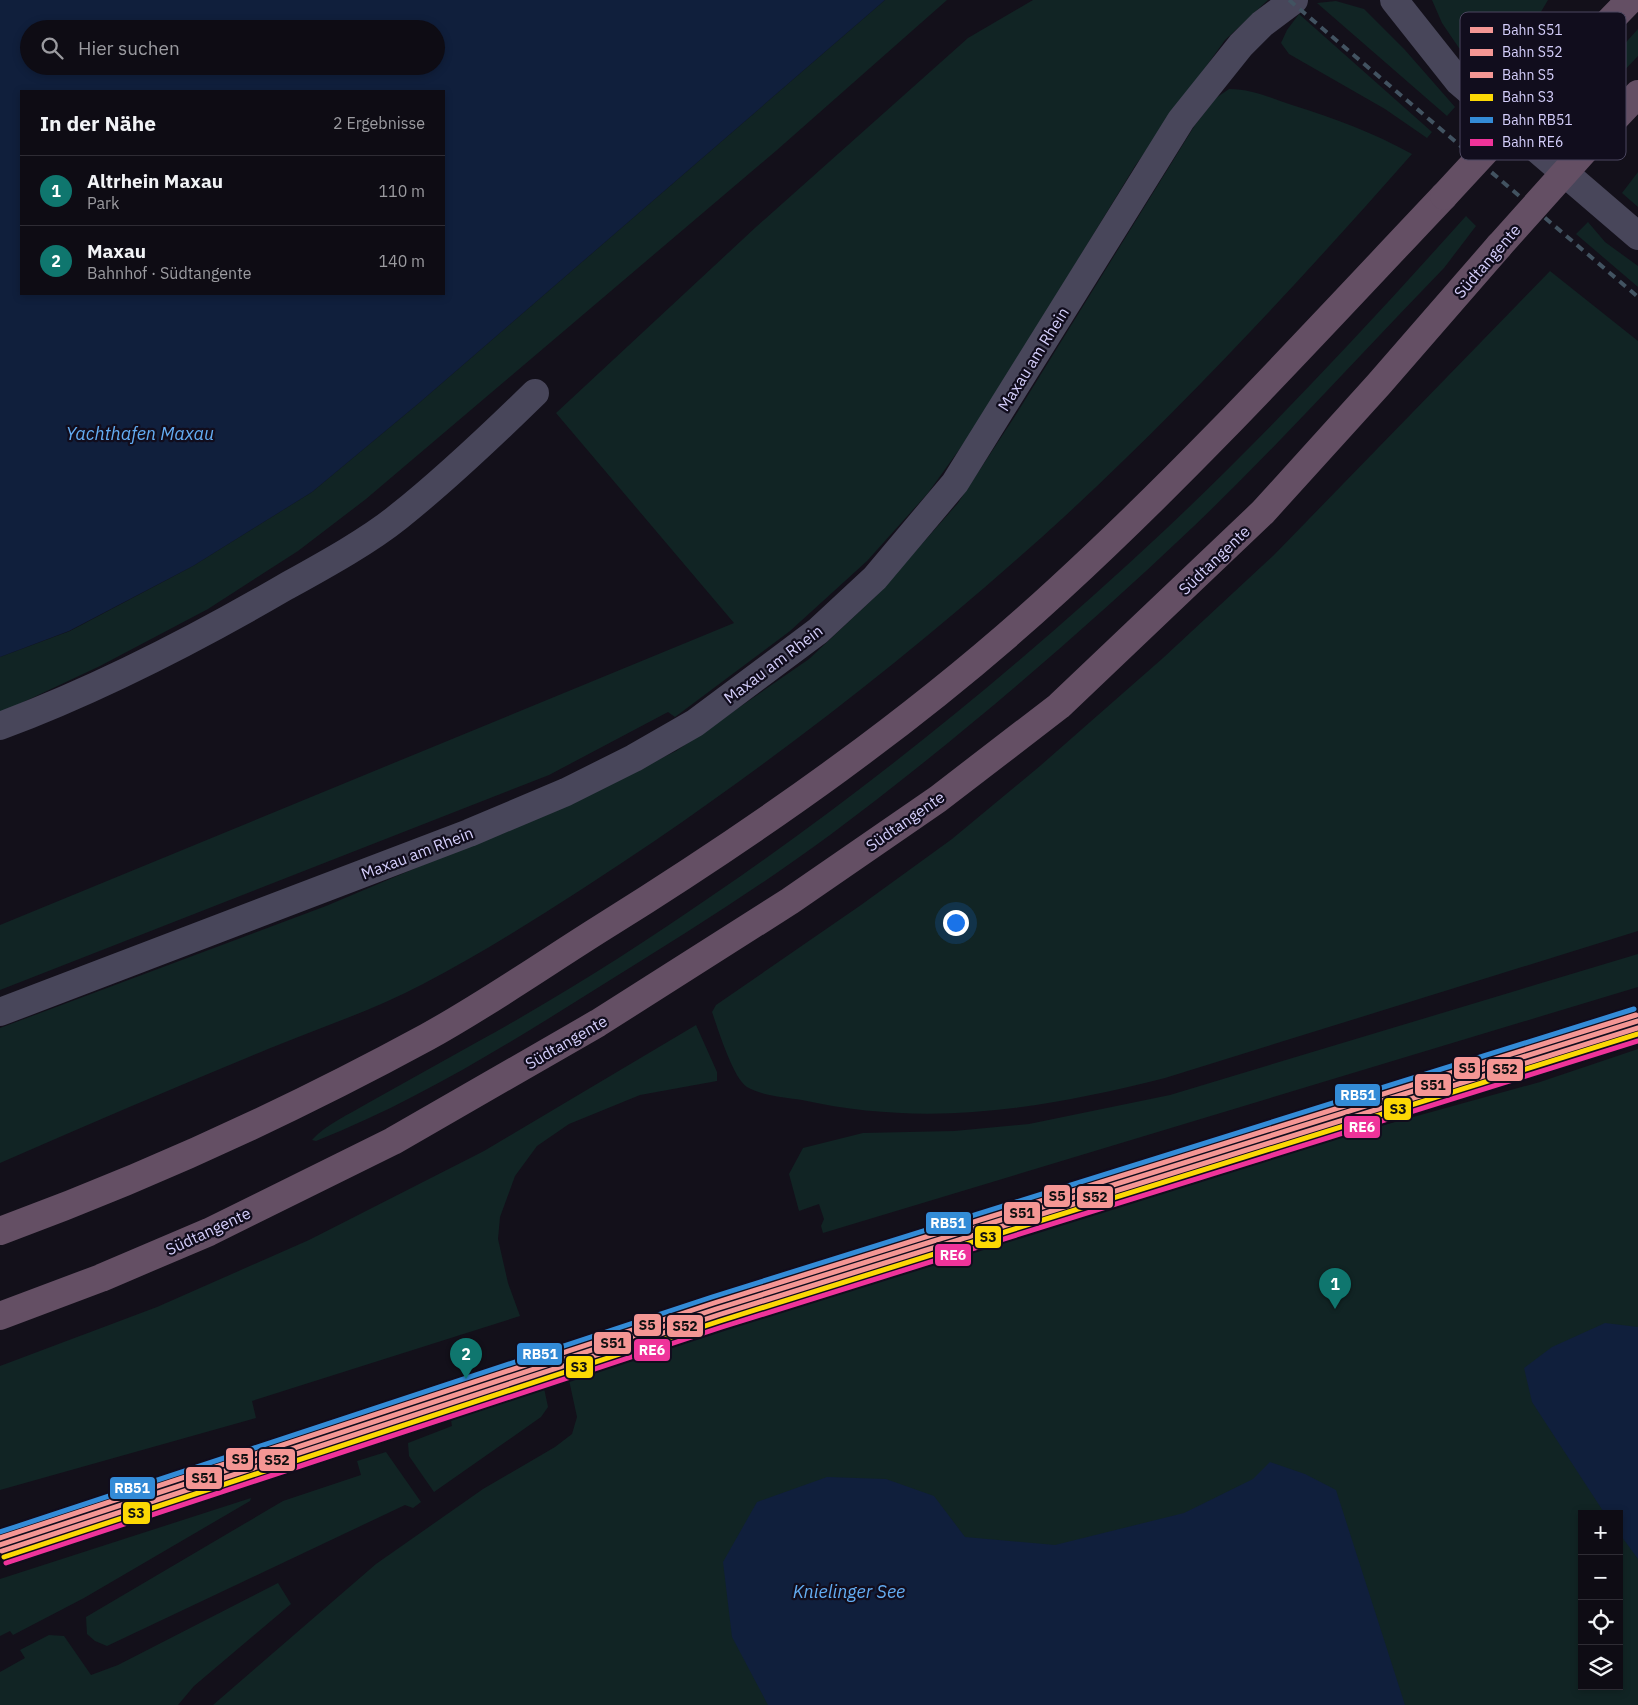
<!DOCTYPE html>
<html lang="de">
<meta charset="utf-8">
<style>
body{margin:0;font-family:"IBM Plex Sans",sans-serif;background:#17151d;color:#f1f3f6}
.controls{position:absolute;right:15px;bottom:15px;display:grid;overflow:hidden;border-radius:0px;box-shadow:0 2px 8px #0003}
.controls button{width:45px;height:45px;display:grid;place-items:center;padding:0;border:0;border-bottom:1px solid #2e2c34;background:#0e0c14;color:#f1f3f6;font:25px sans-serif}
.you{position:absolute;left:955px;top:922px;width:18px;height:18px;margin:-12px;border:4px solid #fff;border-radius:50%;background:#1a73e8;box-shadow:0 0 0 8px #1a73e833}
.badge{display:grid;place-items:center;width:32px;height:32px;border-radius:50%;background:#0f766e;color:#fff;font-size:16px;font-weight:700}
.pin{position:absolute;translate:-50% -41px;filter:drop-shadow(0 1px 2px #0008)}
.pin::after{content:'';position:absolute;top:26px;width:18px;height:15px;background:inherit;clip-path:polygon(0 0,100% 0,50% 100%)}
.list{margin:0;padding:0;list-style:none}
h2{display:flex;justify-content:space-between;align-items:center;height:65px;margin:0;padding:0 20px;font-size:21px}
h2 small{font-size:16px;font-weight:400;color:#9b9ba0}
.list li{display:grid;grid-template-columns:32px 1fr auto;gap:15px;align-items:center;box-sizing:border-box;height:70px;padding:0 20px;border-top:1px solid #2e2c34}
.list b{display:block;font-size:19px;white-space:nowrap}
.list p{margin:0;font-size:16px;white-space:nowrap;color:#9b9ba0}
.list em{font-size:16px;font-style:normal;color:#9b9ba0}
.icon{flex:none;width:28px;height:28px;fill:none;stroke:currentColor;stroke-width:2;stroke-linecap:round;stroke-linejoin:round}
.map{position:relative;flex:none;width:1638px;height:1705px;overflow:hidden}
.search{position:absolute;background:#0e0c14;box-shadow:0 2px 8px #0003;left:20px;top:20px;width:425px;height:55px;display:flex;align-items:center;gap:12px;box-sizing:border-box;padding:0 18px;border-radius:28px;color:#9b9ba0;font-size:19px}
.panel{position:absolute;background:#0e0c14;box-shadow:0 2px 8px #0003;left:20px;top:90px;width:425px;height:205px;border-radius:0px}
.map>svg:first-child{display:block}
</style>
<div class="map">
<svg width="1638" height="1705" viewBox="0 0 1638 1705">
<rect width="100%" height="100%" fill="#13101a"/>
<!-- green -->
<path fill="#112424" fill-rule="evenodd" d="M885,0H947L777,150L366,499L298,551L208,609L100,666L0,713V657L70,631L193,566L312,492L419,403Z
M1033,0H1268L1225,40L1135,166L979,422L928,493L867,561L790,631L675,717L668,712L549,775L0,990V925L734,623L556,413L756,227L968,38Z
M1432,0H1548C1533,26 1516,49 1492,66L1459,48L1442,23Z
M1336,1L1364,9L1405,50L1455,107L1447,116L1317,3Z
M1299,14L1432,132L1427,138L1385,109L1289,54L1281,43L1287,30Z
M1638,29V56L1565,133L1554,122Z
M1229,89C1252,89 1271,98 1292,105C1334,118 1374,133 1412,154C1301,280 1187,403 1064,517C936,634 799,742 656,840C580,891 503,942 423,984C374,1010 319,1028 268,1049C178,1086 89,1124 0,1163V1028L326,906L572,802L676,751L809,659L876,596L958,503L1015,416L1195,125L1216,98Z
M1638,172V207L1622,193Z
M1466,216L1476,226L1444,268C1360,354 1280,444 1193,527C1078,636 957,740 830,835C758,888 683,935 607,982C513,1041 420,1100 316,1141L312,1140C326,1124 350,1114 368,1103C405,1082 442,1062 479,1041C559,997 638,947 713,895C874,785 1024,662 1166,529C1271,430 1370,323 1466,216Z
M1588,222L1605,242L1638,266V287L1576,234Z
M1550,271L1638,341V931L1165,1078C1041,1109 929,1128 802,1100C785,1097 762,1096 747,1087C733,1078 718,1029 712,1012L716,1005L861,905L952,839L1040,766L1163,658L1274,555Z
M1638,954V987L823,1233L821,1226L824,1219L819,1204L799,1211L789,1174L803,1148L863,1133L954,1131L1029,1124L1170,1095Z
M696,1025L717,1072V1081L640,1095L569,1124L537,1146L515,1176L500,1217L498,1239L508,1283L520,1316L252,1401L256,1418L0,1490V1366L157,1307L309,1240L484,1151Z
M1638,1049V1705H213L376,1564L483,1489L555,1447L572,1434L577,1417L569,1380L658,1349L1119,1204L1370,1129L1540,1082ZM1582,1514H1619V1686H1582Z
M544,1388L548,1407L541,1417L434,1492L409,1456L408,1443L452,1426L451,1420Z
M386,1452L421,1502L413,1508L405,1505L107,1646L95,1641L87,1634L86,1617L283,1501L361,1475L357,1461Z
M251,1498L250,1501L84,1598L13,1635L10,1631L0,1636V1579Z
M278,1583L291,1604L194,1686L178,1705H0V1672L25,1658L20,1650L49,1635L64,1636L91,1675L118,1665Z"/>
<!-- water -->
<path fill="#101f3c" fill-rule="evenodd" d="M0,0H885L419,403L312,492L193,566L69,631L0,657ZM29,29H436V66H29ZM21,91H444V294H21Z
M1605,1323L1638,1327V1559L1619,1533V1514H1605L1532,1402L1524,1368L1552,1347Z
M1270,1462L1305,1474L1336,1490L1405,1705H768L732,1637L723,1562L757,1502L827,1477L886,1479L934,1496L965,1537L1055,1545L1184,1513L1253,1479Z"/>
<g fill="none" stroke-linecap="round" stroke-linejoin="round">
<!-- minor -->
<path stroke="#48465a" stroke-width="28" d="M1394,0L1459,82L1638,236
M0,726C99,689 194,640 285,587C321,567 367,542 398,517C446,479 491,436 535,393
M0,1012L469,833L566,792L634,758L695,723L818,631L875,578L955,483L1181,120L1241,45L1262,24L1294,0"/>
<!-- highway -->
<path stroke="#644f64" stroke-width="28" d="M1531,102L1630,0
M1585,150L1638,94
M0,1231C147,1177 289,1112 427,1037C487,1004 544,964 603,927C763,827 919,718 1059,589C1194,465 1318,329 1444,196
M0,1316L101,1278L209,1232L393,1141L598,1023L790,901L938,799L1059,706L1263,512L1379,384L1499,246"/>
<!-- rail -->
<path stroke="#425361" stroke-width="4" stroke-dasharray="8 6" stroke-linecap="butt" d="M1289,0L1638,297"/>
<!-- highway-bridge -->
<path stroke="#644f64" stroke-width="28" d="M1444,196L1531,102
M1499,246L1585,150"/>
<defs>
<path id="rail-1" d="M0,1545L716,1309L1638,1021"/>
<path id="rail-2" d="M2,1551L718,1315L1638,1028"/>
<path id="rail-3" d="M0,1538L714,1303L1636,1015"/>
<path id="rail-4" d="M4,1557L720,1321L1638,1034"/>
<path id="rail-5" d="M0,1532L712,1297L1634,1009"/>
<path id="rail-6" d="M6,1563L722,1327L1638,1041"/>
</defs>
<!-- rail-1 casing -->
<use href="#rail-1" stroke="#110d1d" stroke-width="9"/>
<!-- rail-2 casing -->
<use href="#rail-2" stroke="#110d1d" stroke-width="9"/>
<!-- rail-3 casing -->
<use href="#rail-3" stroke="#110d1d" stroke-width="9"/>
<!-- rail-4 casing -->
<use href="#rail-4" stroke="#110d1d" stroke-width="9"/>
<!-- rail-5 casing -->
<use href="#rail-5" stroke="#110d1d" stroke-width="9"/>
<!-- rail-6 casing -->
<use href="#rail-6" stroke="#110d1d" stroke-width="9"/>
<!-- rail-1 -->
<use href="#rail-1" stroke="#f49694" stroke-width="5"/>
<!-- rail-2 -->
<use href="#rail-2" stroke="#f49694" stroke-width="5"/>
<!-- rail-3 -->
<use href="#rail-3" stroke="#f49694" stroke-width="5"/>
<!-- rail-4 -->
<use href="#rail-4" stroke="#fcd804" stroke-width="5"/>
<!-- rail-5 -->
<use href="#rail-5" stroke="#338bd7" stroke-width="5"/>
<!-- rail-6 -->
<use href="#rail-6" stroke="#ef339a" stroke-width="5"/>
</g>
<g text-anchor="middle" stroke-width="4.5" stroke-linejoin="round" paint-order="stroke">
<!-- street labels -->
<g font-size="16" fill="#d4cefb" stroke="#110d1d">
<text transform="translate(1487 261) rotate(-49)" y="6">Südtangente</text>
<text transform="translate(1033 359) rotate(-58)" y="6">Maxau am Rhein</text>
<text transform="translate(1214 560) rotate(-44)" y="6">Südtangente</text>
<text transform="translate(773 664) rotate(-37)" y="6">Maxau am Rhein</text>
<text transform="translate(905 821) rotate(-35)" y="6">Südtangente</text>
<text transform="translate(417 853) rotate(-21)" y="6">Maxau am Rhein</text>
<text transform="translate(566 1042) rotate(-30)" y="6">Südtangente</text>
<text transform="translate(208 1231) rotate(-25)" y="6">Südtangente</text>
</g>
<!-- water labels -->
<g font-size="18" font-style="italic" fill="#64adf3" stroke="#110d1d">
<text x="140" y="440">Yachthafen Maxau</text>
<text x="849" y="1598">Knielinger See</text>
</g>
</g>
<!-- legend -->
<rect x="1460" y="12" width="166" height="148" rx="8" fill="#110d1d" stroke="#4c4760" stroke-width="1"/>
<rect x="1470" y="27" width="23" height="6" fill="#f49694"/>
<rect x="1470" y="49" width="23" height="7" fill="#f49694"/>
<rect x="1470" y="72" width="23" height="6" fill="#f49694"/>
<rect x="1470" y="94" width="23" height="7" fill="#fcd804"/>
<rect x="1470" y="117" width="23" height="6" fill="#338bd7"/>
<rect x="1470" y="139" width="23" height="7" fill="#ef339a"/>
<g font-size="14" fill="#d4cefb">
<text x="1502" y="35">Bahn S51</text>
<text x="1502" y="57">Bahn S52</text>
<text x="1502" y="80">Bahn S5</text>
<text x="1502" y="102">Bahn S3</text>
<text x="1502" y="125">Bahn RB51</text>
<text x="1502" y="147">Bahn RE6</text>
</g>
<g stroke="#110d1d" stroke-width="2">
<rect x="1453" y="1056" width="28" height="24" rx="5" fill="#f49694"/>
<rect x="1486" y="1058" width="38" height="24" rx="5" fill="#f49694"/>
<rect x="1414" y="1073" width="38" height="24" rx="5" fill="#f49694"/>
<rect x="1334" y="1083" width="47" height="24" rx="5" fill="#338bd7"/>
<rect x="1383" y="1097" width="29" height="24" rx="5" fill="#fcd804"/>
<rect x="1343" y="1115" width="38" height="24" rx="5" fill="#ef339a"/>
<rect x="1043" y="1184" width="28" height="24" rx="5" fill="#f49694"/>
<rect x="1076" y="1185" width="38" height="24" rx="5" fill="#f49694"/>
<rect x="1003" y="1201" width="38" height="24" rx="5" fill="#f49694"/>
<rect x="925" y="1211" width="47" height="24" rx="5" fill="#338bd7"/>
<rect x="974" y="1225" width="28" height="24" rx="5" fill="#fcd804"/>
<rect x="934" y="1243" width="38" height="24" rx="5" fill="#ef339a"/>
<rect x="633" y="1313" width="29" height="24" rx="5" fill="#f49694"/>
<rect x="666" y="1314" width="38" height="24" rx="5" fill="#f49694"/>
<rect x="593" y="1331" width="39" height="24" rx="5" fill="#f49694"/>
<rect x="633" y="1338" width="38" height="24" rx="5" fill="#ef339a"/>
<rect x="516" y="1342" width="47" height="24" rx="5" fill="#338bd7"/>
<rect x="565" y="1355" width="29" height="24" rx="5" fill="#fcd804"/>
<rect x="225" y="1447" width="29" height="24" rx="5" fill="#f49694"/>
<rect x="258" y="1448" width="38" height="24" rx="5" fill="#f49694"/>
<rect x="185" y="1466" width="38" height="24" rx="5" fill="#f49694"/>
<rect x="109" y="1476" width="47" height="24" rx="5" fill="#338bd7"/>
<rect x="122" y="1501" width="29" height="24" rx="5" fill="#fcd804"/>
</g>
<g font-size="14" text-anchor="middle" font-weight="bold" fill="#fff">
<text x="1358" y="1100">RB51</text>
<text x="1362" y="1132">RE6</text>
<text x="948" y="1228">RB51</text>
<text x="953" y="1260">RE6</text>
<text x="652" y="1355">RE6</text>
<text x="540" y="1359">RB51</text>
<text x="132" y="1493">RB51</text>
</g>
<g font-size="14" text-anchor="middle" font-weight="bold" fill="#111">
<text x="1467" y="1073">S5</text>
<text x="1505" y="1074">S52</text>
<text x="1433" y="1090">S51</text>
<text x="1398" y="1114">S3</text>
<text x="1057" y="1201">S5</text>
<text x="1095" y="1202">S52</text>
<text x="1022" y="1218">S51</text>
<text x="988" y="1242">S3</text>
<text x="647" y="1330">S5</text>
<text x="685" y="1331">S52</text>
<text x="613" y="1348">S51</text>
<text x="579" y="1372">S3</text>
<text x="240" y="1464">S5</text>
<text x="277" y="1465">S52</text>
<text x="204" y="1483">S51</text>
<text x="136" y="1518">S3</text>
</g>
</svg>
<div class="controls">
<button>+</button>
<button>−</button>
<button><svg class="icon" aria-label="locate" viewBox="0 0 24 24"><circle cx="12" cy="12" r="6"/><path d="M12 2v4M12 18v4M2 12h4M18 12h4"/></svg></button>
<button><svg class="icon" aria-label="layers" viewBox="0 0 24 24"><path d="M12 4l9 5-9 5-9-5zM3 14l9 5 9-5"/></svg></button>
</div>
<div class="you"></div>
<div class="pin badge" style="left:1335px;top:1309px">1</div>
<div class="pin badge" style="left:466px;top:1379px">2</div>
<div class="search"><svg class="icon" aria-label="search" viewBox="0 0 24 24"><circle cx="10" cy="10" r="6"/><path d="M15 15l6 6"/></svg>Hier suchen</div>
<section class="panel">
<h2>In der Nähe<small>2 Ergebnisse</small></h2>
<ul class="list">
<li><span class="badge">1</span><div><b>Altrhein Maxau</b><p>Park</p></div><em>110 m</em></li>
<li><span class="badge">2</span><div><b>Maxau</b><p>Bahnhof · Südtangente</p></div><em>140 m</em></li>
</ul>
</section>
</div>
